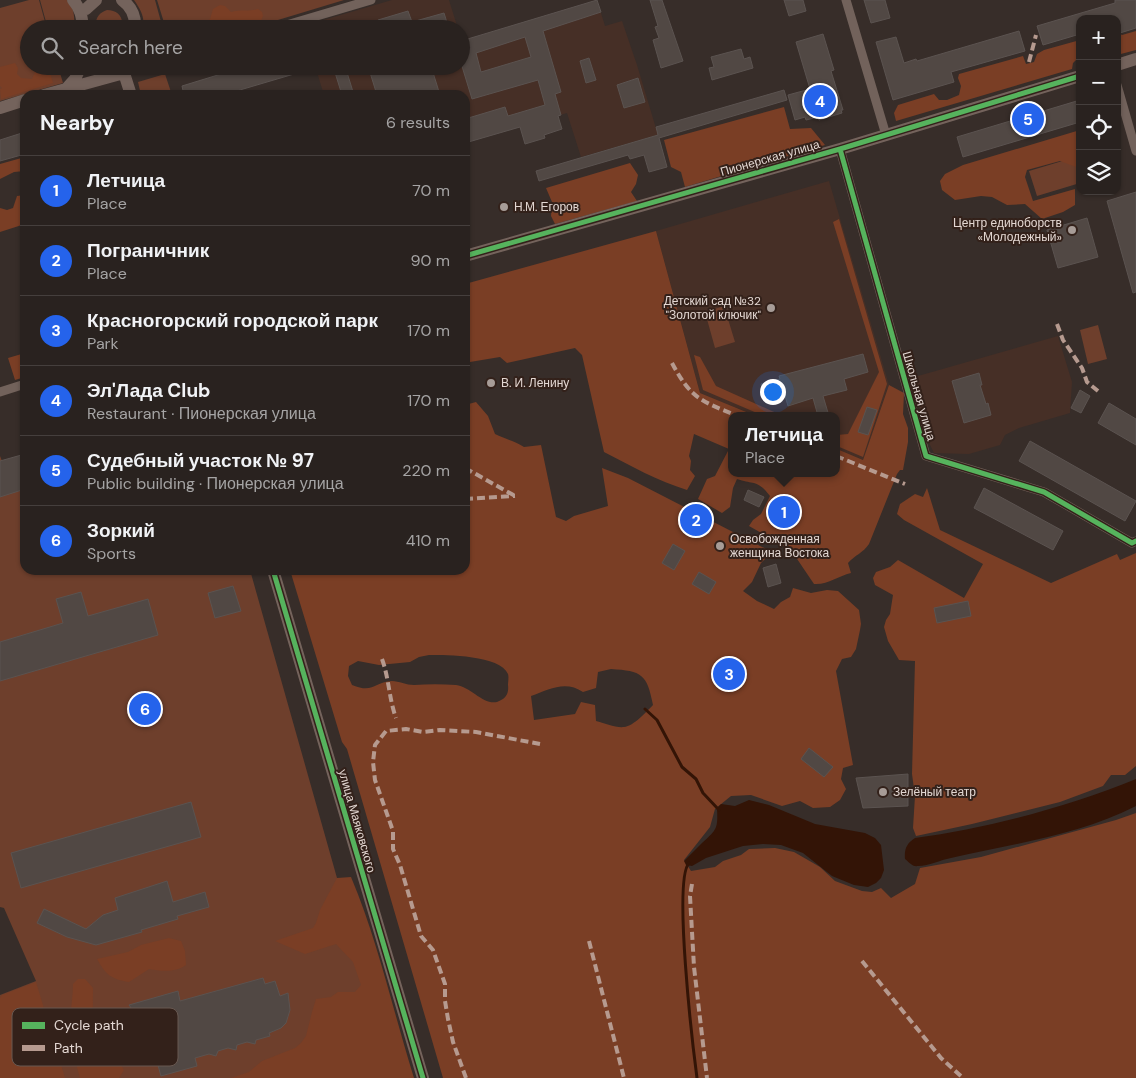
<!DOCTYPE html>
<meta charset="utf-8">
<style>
body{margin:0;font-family:"DM Sans",sans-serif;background:#352f2c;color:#f1f3f6}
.controls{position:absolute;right:15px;top:15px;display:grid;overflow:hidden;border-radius:10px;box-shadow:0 1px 4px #0004}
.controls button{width:45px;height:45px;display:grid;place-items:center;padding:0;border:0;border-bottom:1px solid #453f3d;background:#29221f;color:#f1f3f6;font:25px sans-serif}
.you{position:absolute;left:772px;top:391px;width:18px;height:18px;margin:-12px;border:4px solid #fff;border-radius:50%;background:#1a73e8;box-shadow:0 0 0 8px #1a73e833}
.badge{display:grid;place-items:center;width:32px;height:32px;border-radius:50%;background:#2563eb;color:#fff;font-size:16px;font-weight:700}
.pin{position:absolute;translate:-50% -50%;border:2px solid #fff;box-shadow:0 1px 5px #0006}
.popup{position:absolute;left:728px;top:412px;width:112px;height:65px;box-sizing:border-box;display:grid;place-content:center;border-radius:10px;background:#29221f;filter:drop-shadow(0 1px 4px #0005);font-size:16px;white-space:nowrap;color:#a5a4a4}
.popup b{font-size:19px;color:#f1f3f6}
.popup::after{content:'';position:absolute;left:50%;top:100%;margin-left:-10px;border:10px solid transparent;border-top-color:#29221f}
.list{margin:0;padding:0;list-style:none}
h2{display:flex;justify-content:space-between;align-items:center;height:65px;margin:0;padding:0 20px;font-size:21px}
h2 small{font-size:16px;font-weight:400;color:#a5a4a4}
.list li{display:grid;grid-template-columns:32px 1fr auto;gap:15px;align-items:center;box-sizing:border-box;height:70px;padding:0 20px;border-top:1px solid #453f3d}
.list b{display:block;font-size:19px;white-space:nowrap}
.list p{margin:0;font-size:16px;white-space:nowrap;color:#a5a4a4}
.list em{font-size:16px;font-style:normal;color:#a5a4a4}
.icon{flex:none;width:28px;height:28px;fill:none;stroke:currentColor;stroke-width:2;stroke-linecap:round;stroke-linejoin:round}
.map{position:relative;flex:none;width:1136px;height:1078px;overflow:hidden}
.search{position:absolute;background:#29221f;box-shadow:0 1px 4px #0004;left:20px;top:20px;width:450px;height:55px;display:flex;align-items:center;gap:12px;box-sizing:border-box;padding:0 18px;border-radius:28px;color:#a5a4a4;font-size:19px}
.panel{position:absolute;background:#29221f;box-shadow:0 1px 4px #0004;left:20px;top:90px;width:450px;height:485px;border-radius:15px}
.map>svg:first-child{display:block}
</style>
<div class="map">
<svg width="1136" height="1078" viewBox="0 0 1136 1078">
<rect width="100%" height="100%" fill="#372d29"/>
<!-- built -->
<path fill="#462f26" d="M392,0H449L458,29H304L303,26Z
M597,0L605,26L622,21L637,65L658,135L581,157L567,113L465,143V95H324L315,66H461V41Z
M829,181L889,385L863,460L837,449L836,416H756L700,393L656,231Z
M1058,336L1072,382L1070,413L1019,428L1005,435L1000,445L969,454L934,453L930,445L911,378Z"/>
<!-- green -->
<path fill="#6e3f2c" d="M29,0H39L47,29H29V66H58L63,83L0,101V8Z
M40,0H67C75,8 74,18 75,29H48Z
M134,0H155L163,29H143C145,17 141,10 134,0Z
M157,0H344L248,29H166Z
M107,10C118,10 125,18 121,29H97C94,20 98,13 107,10Z
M165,74L172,95H141L138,82Z
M1079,156L1080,183L1037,196L1029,171Z
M724,306L735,342L715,348L705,312Z
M1098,325L1107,359L1088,364L1080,330Z
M25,454V570H250L337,878L389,1078H0V995L36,981L4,908L0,907V456L2,461Z"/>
<!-- forest -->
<path fill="#7a3e25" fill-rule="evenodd" d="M220,5L225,6L231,12C240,9 249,12 258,9L262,12L263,16L260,23L240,29H202L210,19L213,9Z
M1136,31V50L1117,55V32L1122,35Z
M1080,40V56L1073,63L1072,69L896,121L894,113L898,105L934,94L939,100H947L959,95L961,86L958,78L959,74L1023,56L1026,64L1034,62L1037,54L1044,50Z
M15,63L18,68L17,74L21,78L32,79L37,68L48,66L53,83L1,99L0,89L2,88L0,86V67Z
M784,107L790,129L811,128L825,145L685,187L681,172L671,167L664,140Z
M1080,130V165L1076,167L1060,161L1027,170L1025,177L1033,201L1075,189V205L1063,212L1042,219L1025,204L1007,205L992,197L981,196L955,200L942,190L940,181L945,174L963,165Z
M25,157V171L14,172L0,179V164Z
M630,163L638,175L636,184L631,192L637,201L555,224L551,216L552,202L546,188Z
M25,195V224L0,232V208L7,210L13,208L17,196Z
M839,219L887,384L863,457L837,446V435L848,434L879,372L833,222Z
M656,231L700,393L756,416H732V473H836L837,449L863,460L889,385L904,393L903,414L908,428V442L903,470H900L897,474L869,544C863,553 855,555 848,563L851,573C838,576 828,585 814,584L791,550L749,526L753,520L761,514L770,496C757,479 754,485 737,479L733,488L730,507L722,513L698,499L707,479L715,476L729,449L694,434L689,456L691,461L690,470L695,476L687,490C658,481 631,466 604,452L582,355L575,348L507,363L500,357L470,362L465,365V284Z
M25,353V377L15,380L8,358Z
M694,355L700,357L716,386L783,416H764L703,390Z
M476,402L488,416L495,434C505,439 515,441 524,447L541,445L556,517L566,521L574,516L608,506L602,468L628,478L772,552L761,563L752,582L743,591L757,601L774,609L781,602L790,597L793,588L811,593L827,590L838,591L859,610L861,624L860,630L856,649L851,657L842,659L836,671L853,765L843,768L841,779L846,789L840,800L830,807L813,808L800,801L782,806L751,795L731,796L715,809L710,827L684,860L691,871L715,867L723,861L741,855L749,849L775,848L794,852L820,867L835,881L862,891L872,892L881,888L891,898L915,884L920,868L981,857L1116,820L1136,813V1078H443L347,749L342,742L290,570H465V405ZM429,655C447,655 500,655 508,674C509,677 508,682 508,685C509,694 506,699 497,702C483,705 471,687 456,685C442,684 428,684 414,685C406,685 399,681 392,681C373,682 374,694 352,685L348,676L349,666L358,661L379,665L410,662L419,657ZM611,669C642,671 647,674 653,705C646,712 634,726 624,727C616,728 604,723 596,721L595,705L581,702L575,714L534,720L531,696C549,689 566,680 583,692L596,688L598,672Z
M927,488L940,530L1051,583L1117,554L1120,560L1136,553V766L1125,775H1111L1103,786L1060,802L972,824L916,836L913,828L915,796L912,774L915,661L899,660L888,641L884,627L886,620L890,614L893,595L875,585L873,578L876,572L890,567L898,560L964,598L983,564L904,520L897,514L900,504L915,494L923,497Z
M351,877C378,941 393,1011 414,1078H231L249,1072L262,1061L295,1048L301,1043L306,1036L312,1012L316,999L331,997L338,992H355L361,985L353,962L336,944L305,954L275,941L313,928L316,923L320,910L337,878Z
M169,938L181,941L185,951L186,965C175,973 161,971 149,969L129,982C111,979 106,975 97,959L128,952L141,945Z
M78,979H85L93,988C93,1010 90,1028 110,1041L115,1055L124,1070L119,1078H80C75,1059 69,1039 70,1019C71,1007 73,996 73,984Z
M36,982L65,1078H0V998L2,995Z"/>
<!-- water -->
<path fill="#331406" d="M1136,779V806C1079,835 1013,844 951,858C940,860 929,866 918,866C912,867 909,862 905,859C904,849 907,843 915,838C989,828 1067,807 1136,779Z
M749,800L769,805L815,824L865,833L875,838L881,845L884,870L881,878L876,883L868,887L854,885L832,876L803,853L781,845L763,844L743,846L706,858L692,866L686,865L684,861C690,855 696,849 702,843C717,829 718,829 717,808L721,804L735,806Z"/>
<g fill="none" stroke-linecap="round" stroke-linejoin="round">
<!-- stream -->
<path stroke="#331406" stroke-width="3" d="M645,709L657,720L682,767L696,779L703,793L719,810
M689,863C673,880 693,1048 697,1078"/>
</g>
<!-- building -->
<path fill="#514844" stroke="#5b5350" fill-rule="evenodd" d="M597,0L601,12L543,31L561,92L555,94L561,115L558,116L562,129L544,135L545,138L525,144L520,127L465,143V119L505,107L508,116L545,105L538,80L472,99L461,63V41ZM525,37L531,57L481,72L476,53Z
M650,0H662L683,61L661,68L653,40L659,38L655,27L658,26Z
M784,0H803L806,11L789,16Z
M864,0H885L890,18L871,23Z
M1115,0H1136V28L1120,33L1117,19H1080V34L1043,45L1037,26L1115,3Z
M408,11L412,22L444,13L449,29H380L378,20Z
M1019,31L1025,51L951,72L954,82L893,100L876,42L896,37L904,63L916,59L917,61Z
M823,34L834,70L831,71L843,110H841L842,113L819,120L818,117L806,120L805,117L795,120L788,95L810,89L796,42Z
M741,49L744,59L750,57L753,68L712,80L709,68L714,67L711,57Z
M589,58L596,80L586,83L580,61Z
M247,66H311V69L223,95H184L182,86Z
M333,66H345L354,95H342Z
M368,66H431L440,95H377Z
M638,78L645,102L624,108L617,85Z
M784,90L787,100L659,138L667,167L649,172L644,155L630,159L628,155L539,181L536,171L658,135L656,127Z
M1080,100V122L963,157L957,137Z
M25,132V154L0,161V140Z
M1136,192V292L1133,293L1107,201Z
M1087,218L1098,257L1058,268L1047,230Z
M863,354L868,372L844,379L847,390L823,396L829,416H818L813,398L788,406L783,389L763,394L761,384L780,379L779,376Z
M979,373L982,385H980L986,404L988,403L991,415L964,423L952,381Z
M1080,390L1090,396L1081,413L1071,408Z
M1109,403L1136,419V445L1098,423Z
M867,407L877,410L868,435L858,432Z
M1030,441L1136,501L1125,521L1019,461Z
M25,454V489L0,497V461Z
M984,488L1063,531L1053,550L974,508Z
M748,490L764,497L759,507L744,500Z
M673,544L685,551L674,570L662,563Z
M776,564L781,583L768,587L763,568Z
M699,572L716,582L709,594L692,584Z
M233,586L241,611L215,618L208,593Z
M81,592L88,616L148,599L158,635L0,681V642L63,623L56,599Z
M968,601L971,616L937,623L934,608Z
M809,748L833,767L824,777L801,759Z
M908,774V806L863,808L856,778Z
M191,802L201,837L21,888L11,853Z
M167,881L173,902L205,892L209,907L177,916L178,919L141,930L142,932L96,945L67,937L37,923L44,909L86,929L103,915L118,910L115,898Z
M263,978L265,984L275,981L280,996L288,993L290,1010L286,1023L281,1028L269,1033L270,1036L256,1040L255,1044L247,1042L237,1045L236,1050L228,1048L218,1051L216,1056L209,1054L195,1058L197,1066L161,1076L149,1033L129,1005L178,991L180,1001Z"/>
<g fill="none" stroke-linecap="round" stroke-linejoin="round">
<!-- street -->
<path stroke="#72625b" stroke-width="9" d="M846,0L886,135
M273,29L371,0
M1117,85L1136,151
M840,149L926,456L1044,492L1132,543L1136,541
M0,392L25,384"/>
<!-- secondary -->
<path stroke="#74635c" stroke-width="12" d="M73,0C81,9 82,17 83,29
M122,0C132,7 136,16 135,29
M86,9L96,0
M1117,65L1136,59
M126,66L124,73L131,95
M67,88L75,79L81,66
M44,95L124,73
M0,108L25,100
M465,256L840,149L1080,76
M273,570L423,1078"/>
<!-- quiet -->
<path stroke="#b69a8f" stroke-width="4" stroke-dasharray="8 4" stroke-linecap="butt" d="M1029,62L1036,35
M1057,324L1063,340L1082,368L1087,382L1098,391
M672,363C691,399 701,401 738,416
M836,456L905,484
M465,468L515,496
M465,499L515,496
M382,659C389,678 389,699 396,718
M692,884L690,896L694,967L707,1078
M589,941L624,1078
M862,961L941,1058L963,1078
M466,1078L453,1042L448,1019L445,1001V984L433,950L421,936L400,865L393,849V831L375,780L373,762L375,745L386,731L406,729L423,732L440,730L476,732L540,744"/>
<defs>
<path id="cycleway" d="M840,149L926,456L1044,492L1132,543L1136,541
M465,256L840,149L1080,76
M273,570L423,1078"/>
</defs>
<!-- cycleway casing -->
<use href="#cycleway" stroke="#33211a" stroke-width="8"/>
<!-- cycleway -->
<use href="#cycleway" stroke="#56b35d" stroke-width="5"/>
</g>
<!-- markers -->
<g fill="#a79c97" stroke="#33211a" stroke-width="2">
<circle cx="504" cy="207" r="5"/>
<circle cx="1072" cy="230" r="5"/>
<circle cx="771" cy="308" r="5"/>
<circle cx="491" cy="383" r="5"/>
<circle cx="720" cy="546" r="5"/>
<circle cx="883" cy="792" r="5"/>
</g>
<g text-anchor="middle" stroke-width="4" stroke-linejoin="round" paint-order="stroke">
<!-- street labels -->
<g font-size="12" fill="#e3d7d2" stroke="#33211a">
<text transform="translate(770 158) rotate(-16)" y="4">Пионерская улица</text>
<text transform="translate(919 396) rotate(74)" y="4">Школьная улица</text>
<text transform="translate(357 821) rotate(74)" y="4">улица Маяковского</text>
</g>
<!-- poi labels -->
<g font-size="12" fill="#e3d7d2" stroke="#33211a" text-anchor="start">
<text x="514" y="211">Н.М. Егоров</text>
<text x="1062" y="227" text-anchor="end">Центр единоборств<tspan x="1062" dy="14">«Молодежный»</tspan></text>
<text x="761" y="305" text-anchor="end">Детский сад №32<tspan x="761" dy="14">"Золотой ключик"</tspan></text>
<text x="501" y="387">В. И. Ленину</text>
<text x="730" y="543">Освобожденная<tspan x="730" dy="14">женщина Востока</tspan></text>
<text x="893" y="796">Зелёный театр</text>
</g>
</g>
<!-- legend -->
<rect x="12" y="1008" width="166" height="58" rx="8" fill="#33211a" stroke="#685851" stroke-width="1"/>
<rect x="22" y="1022" width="23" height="7" fill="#56b35d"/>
<rect x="22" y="1045" width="23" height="6" fill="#b69a8f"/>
<g font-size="14" fill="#e3d7d2">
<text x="54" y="1030">Cycle path</text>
<text x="54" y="1053">Path</text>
</g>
</svg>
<div class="controls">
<button>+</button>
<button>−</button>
<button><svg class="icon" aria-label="locate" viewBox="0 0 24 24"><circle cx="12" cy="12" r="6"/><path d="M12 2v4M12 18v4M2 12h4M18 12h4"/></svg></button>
<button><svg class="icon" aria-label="layers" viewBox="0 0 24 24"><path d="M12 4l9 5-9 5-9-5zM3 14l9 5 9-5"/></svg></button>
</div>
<div class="you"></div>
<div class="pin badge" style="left:784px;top:512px">1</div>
<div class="popup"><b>Летчица</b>Place</div>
<div class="pin badge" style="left:696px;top:520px">2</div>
<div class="pin badge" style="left:729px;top:674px">3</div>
<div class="pin badge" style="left:820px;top:101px">4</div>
<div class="pin badge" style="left:1028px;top:119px">5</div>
<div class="pin badge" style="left:145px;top:709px">6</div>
<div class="search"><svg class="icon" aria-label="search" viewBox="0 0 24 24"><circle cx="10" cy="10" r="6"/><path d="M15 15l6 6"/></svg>Search here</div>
<section class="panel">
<h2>Nearby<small>6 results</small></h2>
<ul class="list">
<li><span class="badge">1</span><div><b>Летчица</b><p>Place</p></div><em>70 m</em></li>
<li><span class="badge">2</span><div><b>Пограничник</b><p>Place</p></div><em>90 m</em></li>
<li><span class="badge">3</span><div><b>Красногорский городской парк</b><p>Park</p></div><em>170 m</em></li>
<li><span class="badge">4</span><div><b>Эл'Лада Club</b><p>Restaurant · Пионерская улица</p></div><em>170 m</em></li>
<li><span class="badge">5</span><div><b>Судебный участок № 97</b><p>Public building · Пионерская улица</p></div><em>220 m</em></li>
<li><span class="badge">6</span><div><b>Зоркий</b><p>Sports</p></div><em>410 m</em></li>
</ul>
</section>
</div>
